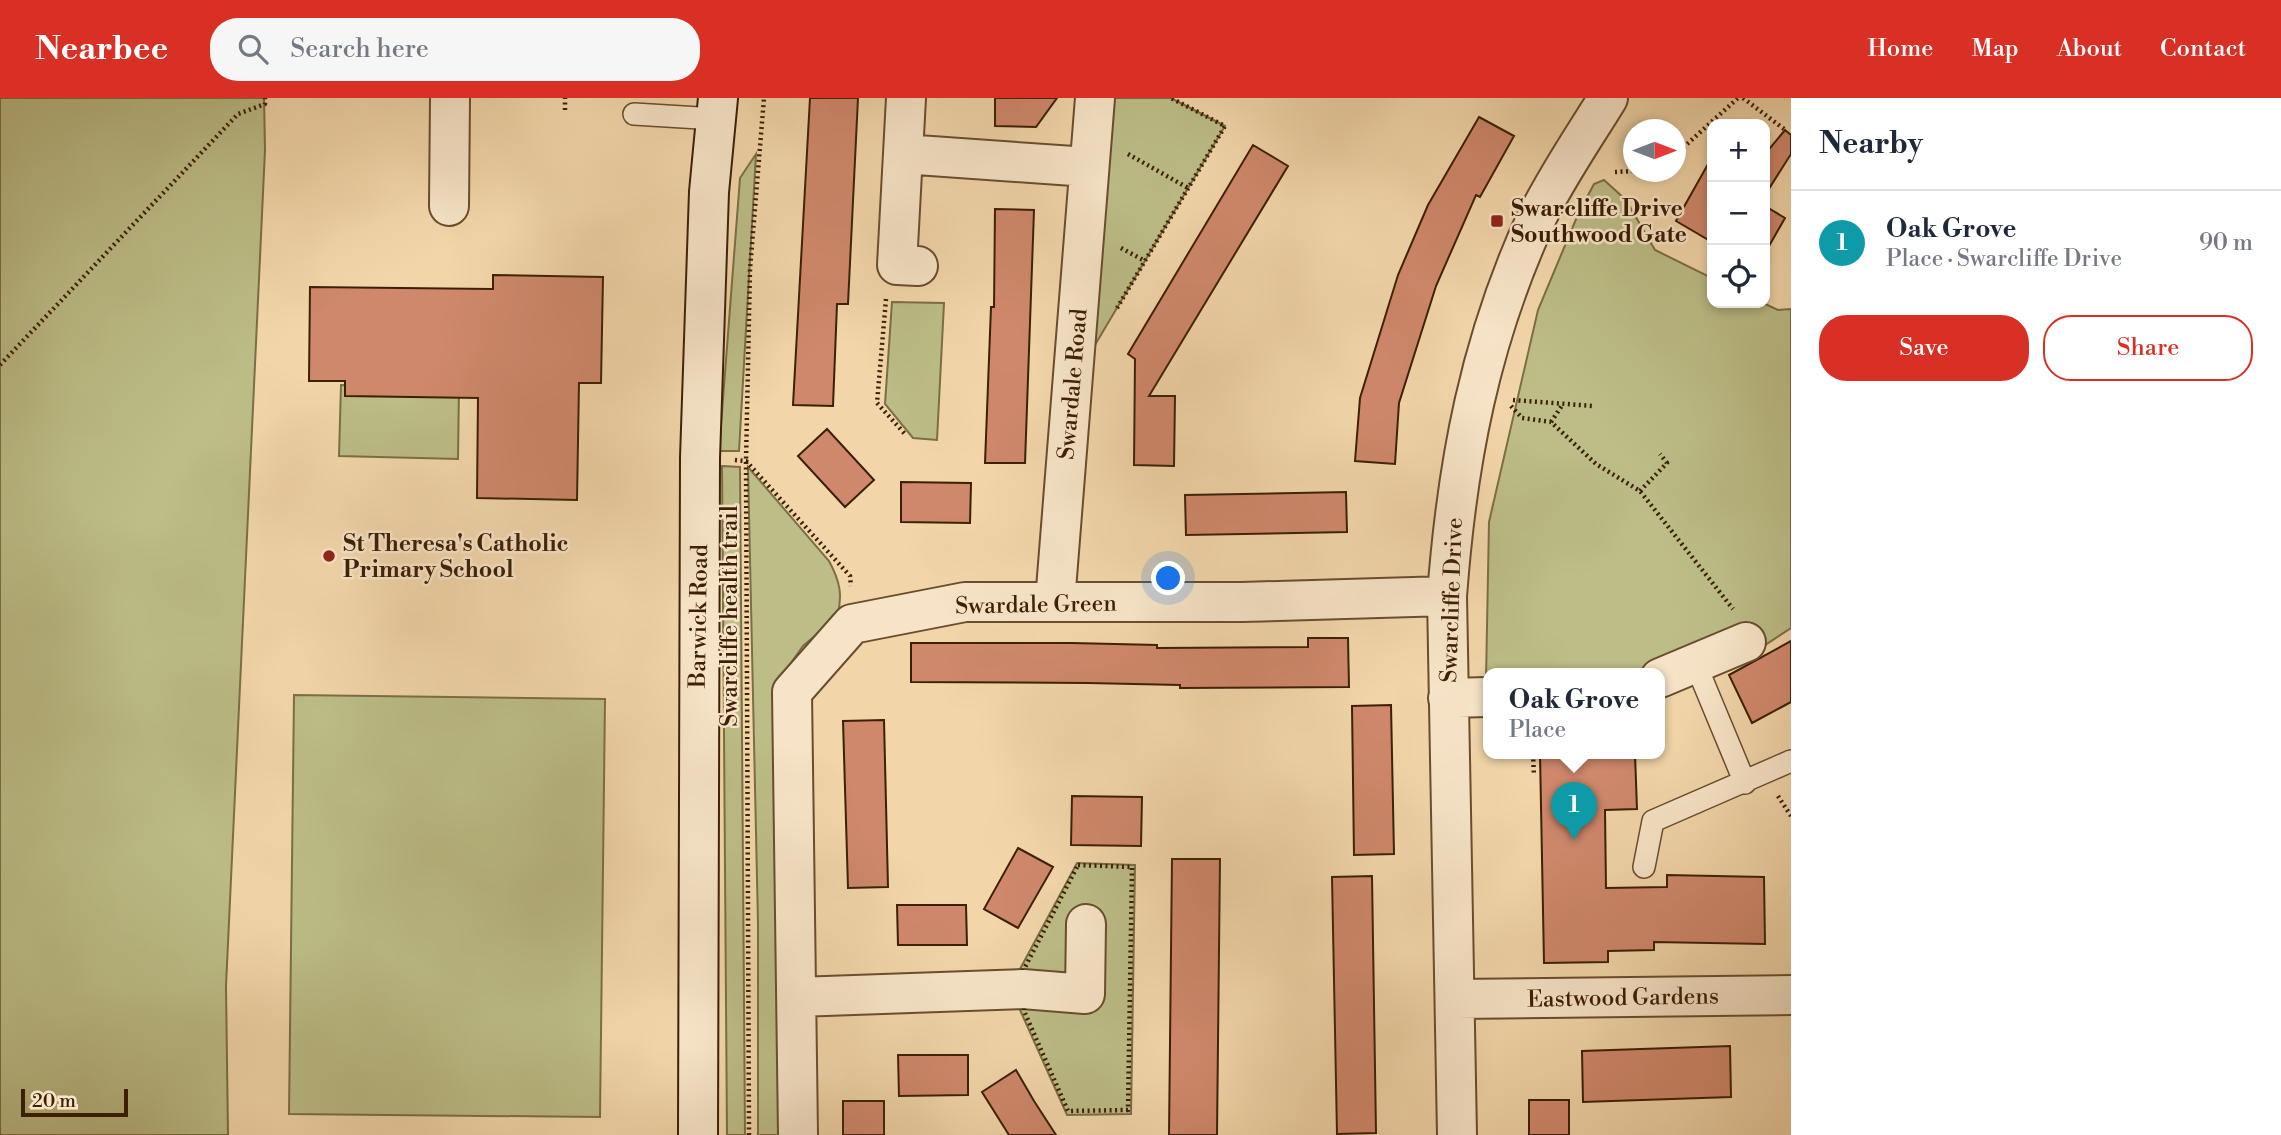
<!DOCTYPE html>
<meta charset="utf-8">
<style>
body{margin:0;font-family:"Libre Bodoni",serif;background:#f6f6f7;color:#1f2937}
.controls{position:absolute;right:21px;top:21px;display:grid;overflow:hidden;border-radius:14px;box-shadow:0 4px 10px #0003}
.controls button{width:63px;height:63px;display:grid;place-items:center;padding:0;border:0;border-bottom:2px solid #e0e1e3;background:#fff;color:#1f2937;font:35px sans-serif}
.compass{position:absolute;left:1623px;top:21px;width:63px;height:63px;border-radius:50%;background:#fff;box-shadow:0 4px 10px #0003;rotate:90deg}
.scale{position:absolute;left:21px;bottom:18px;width:107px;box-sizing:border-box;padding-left:7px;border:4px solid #3c1f05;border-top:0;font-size:19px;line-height:24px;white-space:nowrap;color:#3c1f05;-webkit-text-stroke:5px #f7e4c8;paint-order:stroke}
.you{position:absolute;left:1169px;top:481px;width:24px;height:24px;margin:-18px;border:5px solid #fff;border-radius:50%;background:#1a73e8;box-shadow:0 0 0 10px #1a73e833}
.badge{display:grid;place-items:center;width:46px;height:46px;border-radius:50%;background:#d93025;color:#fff;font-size:23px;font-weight:700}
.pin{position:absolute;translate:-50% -58px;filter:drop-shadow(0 2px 4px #0008)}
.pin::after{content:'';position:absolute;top:37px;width:24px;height:21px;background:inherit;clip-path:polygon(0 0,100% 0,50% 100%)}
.popup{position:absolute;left:1483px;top:570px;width:182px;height:91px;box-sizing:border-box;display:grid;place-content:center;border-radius:14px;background:#fff;filter:drop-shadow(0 2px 5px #0005);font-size:23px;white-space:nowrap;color:#747a83}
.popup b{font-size:26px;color:#1f2937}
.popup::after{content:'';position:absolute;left:50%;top:100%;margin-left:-14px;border:14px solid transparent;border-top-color:#fff}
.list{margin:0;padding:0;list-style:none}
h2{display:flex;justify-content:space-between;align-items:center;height:91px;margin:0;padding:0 28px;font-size:30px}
h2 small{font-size:23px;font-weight:400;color:#747a83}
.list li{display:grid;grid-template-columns:46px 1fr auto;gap:21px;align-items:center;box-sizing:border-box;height:105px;padding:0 28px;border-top:2px solid #e0e1e3}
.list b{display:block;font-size:26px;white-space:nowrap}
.list p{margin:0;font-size:23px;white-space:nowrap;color:#747a83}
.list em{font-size:23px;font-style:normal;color:#747a83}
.actions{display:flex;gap:14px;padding:21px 28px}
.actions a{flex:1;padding:16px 0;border:2px solid #d93025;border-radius:28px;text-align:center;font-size:24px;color:#d93025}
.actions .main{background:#d93025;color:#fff}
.icon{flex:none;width:38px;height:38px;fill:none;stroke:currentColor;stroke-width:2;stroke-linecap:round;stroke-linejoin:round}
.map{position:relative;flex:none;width:1791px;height:1037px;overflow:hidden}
header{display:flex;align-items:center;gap:42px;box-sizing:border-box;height:98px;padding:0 35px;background:#d93025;color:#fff}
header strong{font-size:33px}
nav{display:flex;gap:38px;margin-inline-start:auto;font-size:24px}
.search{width:490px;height:63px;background:#f6f6f7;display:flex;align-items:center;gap:18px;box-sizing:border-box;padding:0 24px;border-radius:28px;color:#747a83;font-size:26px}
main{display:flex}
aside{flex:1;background:#fff}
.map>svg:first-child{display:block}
</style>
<header>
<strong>Nearbee</strong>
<div class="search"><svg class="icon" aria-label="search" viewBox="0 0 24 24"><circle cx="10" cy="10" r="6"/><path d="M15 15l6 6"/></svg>Search here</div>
<nav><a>Home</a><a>Map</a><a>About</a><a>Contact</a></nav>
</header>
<main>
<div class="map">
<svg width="1791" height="1037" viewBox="0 0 1791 1037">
<rect width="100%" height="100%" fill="#f2d6aa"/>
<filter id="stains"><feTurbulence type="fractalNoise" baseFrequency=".00286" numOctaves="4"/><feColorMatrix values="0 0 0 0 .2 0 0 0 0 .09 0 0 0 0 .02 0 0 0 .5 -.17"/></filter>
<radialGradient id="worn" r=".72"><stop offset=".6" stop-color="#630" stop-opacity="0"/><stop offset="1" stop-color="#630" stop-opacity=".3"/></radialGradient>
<!-- green -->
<path fill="#bcbd87" stroke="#7c6e46" stroke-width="2" d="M0,0H264L265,52L226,888L228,1037H0Z
M1110,0H1171L1225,28L1089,257Z
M756,56L739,353H719L740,80Z
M1604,82L1626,102L1655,152L1712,180V205H1763L1778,212L1791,211V530L1753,555L1609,576H1488L1486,581L1489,424L1538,212L1579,114L1594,86Z
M892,204L944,205L937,342L913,340L885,306Z
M341,287L459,289L458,361L339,358Z
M722,368L740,369L745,1037H727Z
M748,369L829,463C840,483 843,498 837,519L803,548L791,565L782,584L784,1037H758V826Z
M294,597L605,601L600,1019L289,1016Z
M1077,765L1135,767L1131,1016L1067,1017L1020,912V871Z"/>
<!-- building -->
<path fill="#d0886c" stroke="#3c1f05" stroke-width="2" d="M810,0H858L848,206H837L833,308L793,307Z
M995,0H1057L1036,29L995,28Z
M1479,19L1514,38L1480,99L1476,97L1436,188L1399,305L1395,366L1355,363L1360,300L1398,177L1428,107Z
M1785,32L1791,37V56L1765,97V56Z
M1253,47L1288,68L1149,298H1175L1174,368L1134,367L1135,261L1128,256Z
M1712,59V144L1676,123Z
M1765,108L1785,120L1765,155Z
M995,111L1034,112L1025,365H985L991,209H994Z
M493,177L603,179L601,285H579L577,402L477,400L478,300L345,298V283H309L310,189L493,191Z
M827,331L874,382L845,409L798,358Z
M901,384L971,385L970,425L901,424Z
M1346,394L1347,434L1186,437L1185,397Z
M1308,540H1348L1349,589L1180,590V587L1088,585L911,584V545H1072L1157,547V550L1308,549Z
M1791,543V604L1752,625L1729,577Z
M1391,607L1394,756L1354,757L1352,608Z
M884,622L888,789L848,790L843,623Z
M1540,656H1635L1637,711L1605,712L1606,790L1667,789V777L1764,779L1765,846L1654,844V852L1608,853V864L1544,865Z
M1072,698L1142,699L1141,748L1071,747Z
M1018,750L1053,769L1018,830L984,811Z
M1172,761H1220L1217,1037H1169Z
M1372,778L1376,1035L1337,1036L1332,779Z
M897,807H966L967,847H898Z
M1730,948L1731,999L1583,1004L1582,953Z
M898,957H968V997L899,998Z
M1016,972L1034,1003L1056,1037H1009L982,994Z
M1529,1002H1569V1037H1529Z
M843,1003H884V1037H843Z"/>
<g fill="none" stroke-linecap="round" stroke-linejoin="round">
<defs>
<path id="lane" d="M634,16L716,21
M1696,567L1745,685
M1644,769L1653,723L1791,663"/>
<path id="street" d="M906,0L897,167L918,168
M903,56L1088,69
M449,108L450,0
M1055,504L1095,0
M1660,580L1746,544
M1448,600L1488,599
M797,899L1023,891L1085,896L1086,826
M1456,901L1791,897
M798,1037L792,594L852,526L965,504H1242L1447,498
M1457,1037L1447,498C1457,364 1480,242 1537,119C1557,78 1584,39 1608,0"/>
<path id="secondary" d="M698,1037L700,360L709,94L718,0"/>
</defs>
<!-- lane casing -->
<use href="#lane" stroke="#6a4d2e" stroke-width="24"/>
<!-- street casing -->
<use href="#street" stroke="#6a4d2e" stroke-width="42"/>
<!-- secondary casing -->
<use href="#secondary" stroke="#3c1f05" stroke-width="42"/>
<!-- path -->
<path stroke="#3c1f05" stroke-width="4.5" stroke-dasharray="2 3.5" stroke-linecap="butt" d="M1743,0L1784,31
M565,12V0
M1128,56L1188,90
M1675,57L1738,0
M1615,74L1633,73
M1121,150L1145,163
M886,201L877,305L905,336
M1117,210L1225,28L1171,0
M0,267L238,16L265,6V0
M1513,302L1593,308
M1511,308L1522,320L1551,324L1596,366L1640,393L1733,511
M1551,324L1563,306
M735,362L746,363L850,478L851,488
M1640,393L1667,365L1660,356
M1533,656L1534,678
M1778,698L1791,718
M1078,767L1132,769L1128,1012L1068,1013L1024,913L1023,873Z
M749,1037L746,363L750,171L764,0"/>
<!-- lane -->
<use href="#lane" stroke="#f7e4c8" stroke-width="21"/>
<!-- street -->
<use href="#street" stroke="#f7e4c8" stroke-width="38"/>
<!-- secondary -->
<use href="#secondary" stroke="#f7e4c8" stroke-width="38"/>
</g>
<!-- markers -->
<g fill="#8f2418" stroke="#f7e4c8" stroke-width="2.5">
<rect x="1490" y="116" width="14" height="14" rx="3.5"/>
<circle cx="329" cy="458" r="7"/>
</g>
<g text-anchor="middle" stroke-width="5" stroke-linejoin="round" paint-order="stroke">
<!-- poi labels -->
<g font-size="23" font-weight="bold" fill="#3c1f05" stroke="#f7e4c8" text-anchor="start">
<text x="1511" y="118">Swarcliffe Drive<tspan x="1511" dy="26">Southwood Gate</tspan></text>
<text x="343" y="453">St Theresa's Catholic<tspan x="343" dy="26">Primary School</tspan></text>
</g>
<!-- street labels -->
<g font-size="23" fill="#3c1f05" stroke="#f7e4c8">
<text transform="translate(1072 286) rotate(-85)" y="8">Swardale Road</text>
<text transform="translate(1451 502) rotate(-88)" y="8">Swarcliffe Drive</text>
<text transform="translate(1036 506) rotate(-1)" y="8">Swardale Green</text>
<text transform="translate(698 518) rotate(-89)" y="8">Barwick Road</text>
<text transform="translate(729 518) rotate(-90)" y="8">Swarcliffe health trail</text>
<text transform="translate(1623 899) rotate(-1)" y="8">Eastwood Gardens</text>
</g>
</g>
<rect width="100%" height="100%" filter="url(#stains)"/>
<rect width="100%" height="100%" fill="url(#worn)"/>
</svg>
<div class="controls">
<button>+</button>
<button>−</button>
<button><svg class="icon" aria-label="locate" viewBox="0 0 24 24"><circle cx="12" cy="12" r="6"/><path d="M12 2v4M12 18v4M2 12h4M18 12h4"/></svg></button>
</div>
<svg class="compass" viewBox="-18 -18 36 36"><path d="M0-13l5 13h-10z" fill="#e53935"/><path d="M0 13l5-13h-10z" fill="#747a83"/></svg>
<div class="scale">20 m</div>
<div class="you"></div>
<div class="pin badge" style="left:1574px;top:742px;background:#0f9aa8">1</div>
<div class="popup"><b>Oak Grove</b>Place</div>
</div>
<aside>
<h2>Nearby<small></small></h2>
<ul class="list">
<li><span class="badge" style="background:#0f9aa8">1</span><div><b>Oak Grove</b><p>Place · Swarcliffe Drive</p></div><em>90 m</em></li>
</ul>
<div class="actions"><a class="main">Save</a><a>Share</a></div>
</aside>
</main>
